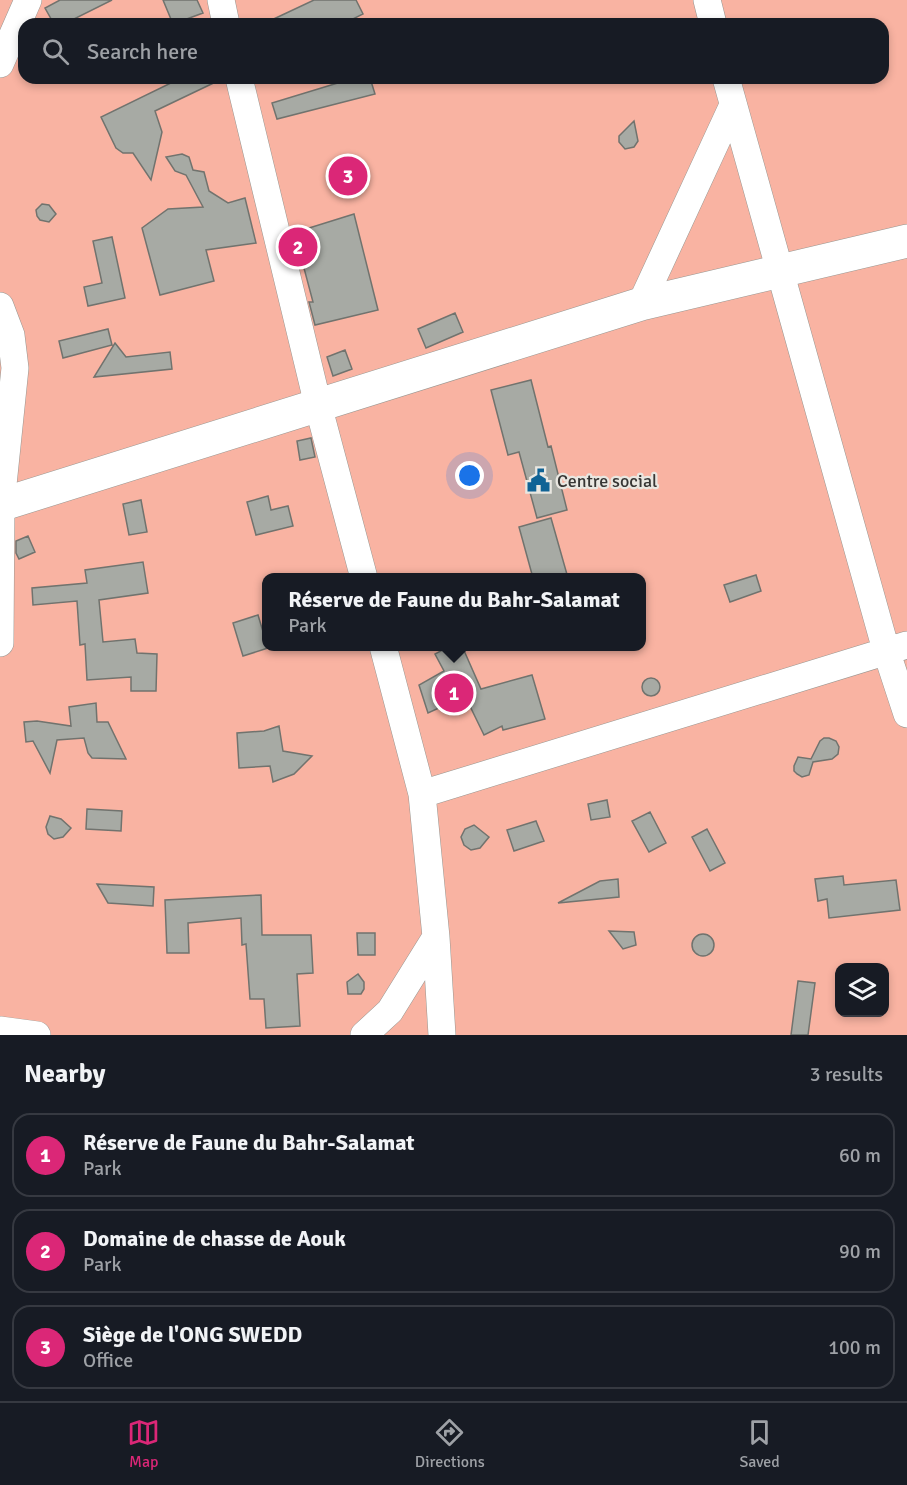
<!DOCTYPE html>
<meta charset="utf-8">
<style>
body{margin:0;font-family:Signika,sans-serif;background:#242831;color:#f1f3f6}
.controls{position:absolute;right:18px;bottom:18px;display:grid;overflow:hidden;border-radius:12px;box-shadow:0 3px 9px #0003}
.controls button{width:54px;height:54px;display:grid;place-items:center;padding:0;border:0;border-bottom:2px solid #363941;background:#171b24;color:#f1f3f6;font:30px sans-serif}
.you{position:absolute;left:470px;top:476px;width:21px;height:21px;margin:-15px;border:4px solid #fff;border-radius:50%;background:#1a73e8;box-shadow:0 0 0 9px #1a73e833}
.badge{display:grid;place-items:center;width:39px;height:39px;border-radius:50%;background:#db2777;color:#fff;font-size:20px;font-weight:700}
.pin{position:absolute;translate:-50% -50%;border:3px solid #fff;box-shadow:0 2px 6px #0006}
.popup{position:absolute;left:262px;top:573px;width:384px;height:78px;box-sizing:border-box;display:grid;place-content:center;border-radius:12px;background:#171b24;filter:drop-shadow(0 2px 4px #0005);font-size:20px;white-space:nowrap;color:#9ea1a6}
.popup b{font-size:22px;color:#f1f3f6}
.popup::after{content:'';position:absolute;left:50%;top:100%;margin-left:-12px;border:12px solid transparent;border-top-color:#171b24}
.list{margin:0;padding:0;list-style:none}
h2{display:flex;justify-content:space-between;align-items:center;height:78px;margin:0;padding:0 24px;font-size:26px}
h2 small{font-size:20px;font-weight:400;color:#9ea1a6}
.list li{display:grid;grid-template-columns:39px 1fr auto;gap:18px;align-items:center;box-sizing:border-box;height:84px;margin:0 12px 12px;padding:0 12px;border:2px solid #363941;border-radius:18px}
.list b{display:block;font-size:22px;white-space:nowrap}
.list p{margin:0;font-size:20px;white-space:nowrap;color:#9ea1a6}
.list em{font-size:20px;font-style:normal;color:#9ea1a6}
.icon{flex:none;width:33px;height:33px;fill:none;stroke:currentColor;stroke-width:2;stroke-linecap:round;stroke-linejoin:round}
.map{position:relative;flex:none;width:907px;height:1035px;overflow:hidden}
.search{position:absolute;background:#171b24;box-shadow:0 3px 9px #0003;left:18px;right:18px;top:18px;height:66px;display:flex;align-items:center;gap:15px;box-sizing:border-box;padding:0 21px;border-radius:18px;color:#9ea1a6;font-size:22px}
.sheet{height:366px;background:#171b24}
nav{display:flex;justify-content:space-around;align-items:center;box-sizing:border-box;height:84px;border-top:2px solid #363941;background:#171b24;font-size:16px;color:#9ea1a6}
nav a{display:grid;justify-items:center;gap:3px}
nav .on{color:#db2777}
.map>svg:first-child{display:block}
</style>
<div class="map">
<svg width="907" height="1035" viewBox="0 0 907 1035">
<rect width="100%" height="100%" fill="#e9e7e1"/>
<!-- green -->
<path fill="#f9b3a2" fill-rule="evenodd" d="M0,0H907V1035H0ZM24,24H883V78H24ZM266,578H642V646H266ZM840,968H884V1012H840Z"/>
<!-- building -->
<path fill="#a7aaa4" stroke="#71736e" stroke-width="1.5" d="M60,0H112L64,24H54L45,8Z
M163,0H197L203,13L173,24Z
M314,0H356L363,14L343,24H263Z
M181,78H224L155,111L162,132L151,180L133,153H123L116,148L101,117Z
M339,78H370L375,94L277,119L272,103L341,82Z
M634,121L638,141L634,147L625,149L619,142V136Z
M182,154L189,157L193,170L204,172L209,191L228,203L245,198L256,243L206,250L214,281L160,295L142,228L168,209L203,207L186,175L175,171L166,157Z
M42,204L49,205L56,214L49,222L40,220L37,216L36,210Z
M354,214L378,310L315,325L309,302H313L300,253L298,254L293,233Z
M112,237L125,298L88,306L84,287L102,283L93,241Z
M455,313L463,332L426,348L418,329Z
M108,329L112,345L63,358L59,341Z
M115,343L126,357L170,352L172,369L94,377Z
M345,350L352,369L333,376L327,357Z
M531,380L548,447L551,446L567,510L537,518L519,452L508,455L491,390Z
M311,438L315,457L300,460L297,441Z
M268,496L271,510L288,506L293,526L256,535L247,502Z
M141,500L147,532L129,535L123,504Z
M551,518L568,578H533L519,527Z
M28,536L35,552L19,559L16,553V541Z
M143,562L148,593L99,600L103,642L135,639L137,653L157,654L156,691H131V677L87,680L85,644L80,645L77,601L33,605L32,588L87,583L85,570Z
M756,575L761,591L730,602L724,585Z
M258,615L268,648L243,656L233,623Z
M450,646H462L481,689L532,675L545,719L503,730L502,726L484,735L465,696L428,713L419,685L444,671L435,654Z
M642 687a9 9 0 1 1 18 0a9 9 0 1 1-18 0Z
M96,703L97,722H108L126,759L92,758L88,753L84,738L57,740L50,773L33,741L26,742L24,722L37,721L71,726L69,707Z
M279,726L283,751L312,756L294,774L273,782L270,766L239,768L237,733L264,731Z
M824,738H829L836,741L839,747L838,754L832,759L813,762L809,775L802,777L797,774L794,771V766L798,757L811,759L820,741Z
M607,800L610,817L591,820L588,804Z
M87,809L122,811L121,831L86,829Z
M650,812L666,843L649,852L632,821Z
M50,816L61,819L71,828L63,837L54,839L48,834L46,827Z
M536,821L544,841L514,851L507,830Z
M474,825L489,837L480,848L471,850L464,845L461,837L465,829Z
M707,829L725,863L710,871L692,837Z
M843,876L844,885L896,880L900,910L829,918L827,899L818,901L815,879Z
M618,879L619,897L558,903L600,881Z
M97,884L154,887L153,906L108,903Z
M261,895L262,935H311L313,973L297,974L300,1026L266,1028L264,999H250L246,944L242,945L241,918L188,923L189,953H167L165,900Z
M609,931L634,932L636,945L623,949Z
M357,933H375V955H358Z
M692 945a11 11 0 1 1 22 0a11 11 0 1 1-22 0Z
M358,974L364,982V989L361,994H348L347,982Z
M798,981L815,983L808,1035H791Z"/>
<g fill="none" stroke-linecap="round" stroke-linejoin="round">
<defs>
<path id="minor" d="M221,0L226,24
M707,0L713,24
M0,64L28,0
M239,78L318,405L364,578
M726,78L886,650L907,714
M641,304L733,105
M0,306L11,335L15,368L1,504L0,643
M383,646L422,794L436,937L442,1035
M422,794L907,645
M0,1030L37,1035
M364,1035L390,1011L436,937"/>
<path id="major" d="M0,505L641,304L907,241"/>
</defs>
<!-- minor casing -->
<use href="#minor" stroke="#989690" stroke-width="28"/>
<!-- major casing -->
<use href="#major" stroke="#989690" stroke-width="34"/>
<!-- minor -->
<use href="#minor" stroke="#fff" stroke-width="27"/>
<!-- major -->
<use href="#major" stroke="#fff" stroke-width="33"/>
</g>
<!-- icons -->
<defs>
<symbol id="civic-bare" viewBox="-9 -9 18 18"><path d="M-.6-6.5H3V-4.5H.6V-3L4-1V1h2V6H-6V1h2V-1L-.6-3ZM-1.2 2.5V6h2.4V2.5Z" fill="#106395" stroke="#e9e7e1" stroke-width="2.5" paint-order="stroke"/></symbol>
</defs>
<g fill-rule="evenodd">
<use href="#civic-bare" x="522" y="464" width="33" height="33"/>
</g>
<g text-anchor="middle" stroke-width="4.5" stroke-linejoin="round" paint-order="stroke">
<!-- poi labels -->
<g font-size="18" fill="#373634" stroke="#e9e7e1" text-anchor="start">
<text x="557" y="487">Centre social</text>
</g>
</g>
</svg>
<div class="controls">
<button><svg class="icon" aria-label="layers" viewBox="0 0 24 24"><path d="M12 4l9 5-9 5-9-5zM3 14l9 5 9-5"/></svg></button>
</div>
<div class="you"></div>
<div class="pin badge" style="left:454px;top:693px">1</div>
<div class="popup"><b>Réserve de Faune du Bahr-Salamat</b>Park</div>
<div class="pin badge" style="left:298px;top:247px">2</div>
<div class="pin badge" style="left:348px;top:176px">3</div>
<div class="search"><svg class="icon" aria-label="search" viewBox="0 0 24 24"><circle cx="10" cy="10" r="6"/><path d="M15 15l6 6"/></svg>Search here</div>
</div>
<section class="sheet">
<h2>Nearby<small>3 results</small></h2>
<ul class="list">
<li><span class="badge">1</span><div><b>Réserve de Faune du Bahr-Salamat</b><p>Park</p></div><em>60 m</em></li>
<li><span class="badge">2</span><div><b>Domaine de chasse de Aouk</b><p>Park</p></div><em>90 m</em></li>
<li><span class="badge">3</span><div><b>Siège de l'ONG SWEDD</b><p>Office</p></div><em>100 m</em></li>
</ul>
</section>
<nav>
<a class="on"><svg class="icon" aria-label="map" viewBox="0 0 24 24"><path d="M3 6l6-2 6 2 6-2v14l-6 2-6-2-6 2zM9 4v14M15 6v14"/></svg>Map</a>
<a><svg class="icon" aria-label="directions" viewBox="0 0 24 24"><path d="M12 3l9 9-9 9-9-9zM9 14v-3h6M13 9l2 2-2 2"/></svg>Directions</a>
<a><svg class="icon" aria-label="saved" viewBox="0 0 24 24"><path d="M7 4h10v16l-5-4-5 4z"/></svg>Saved</a>
</nav>
